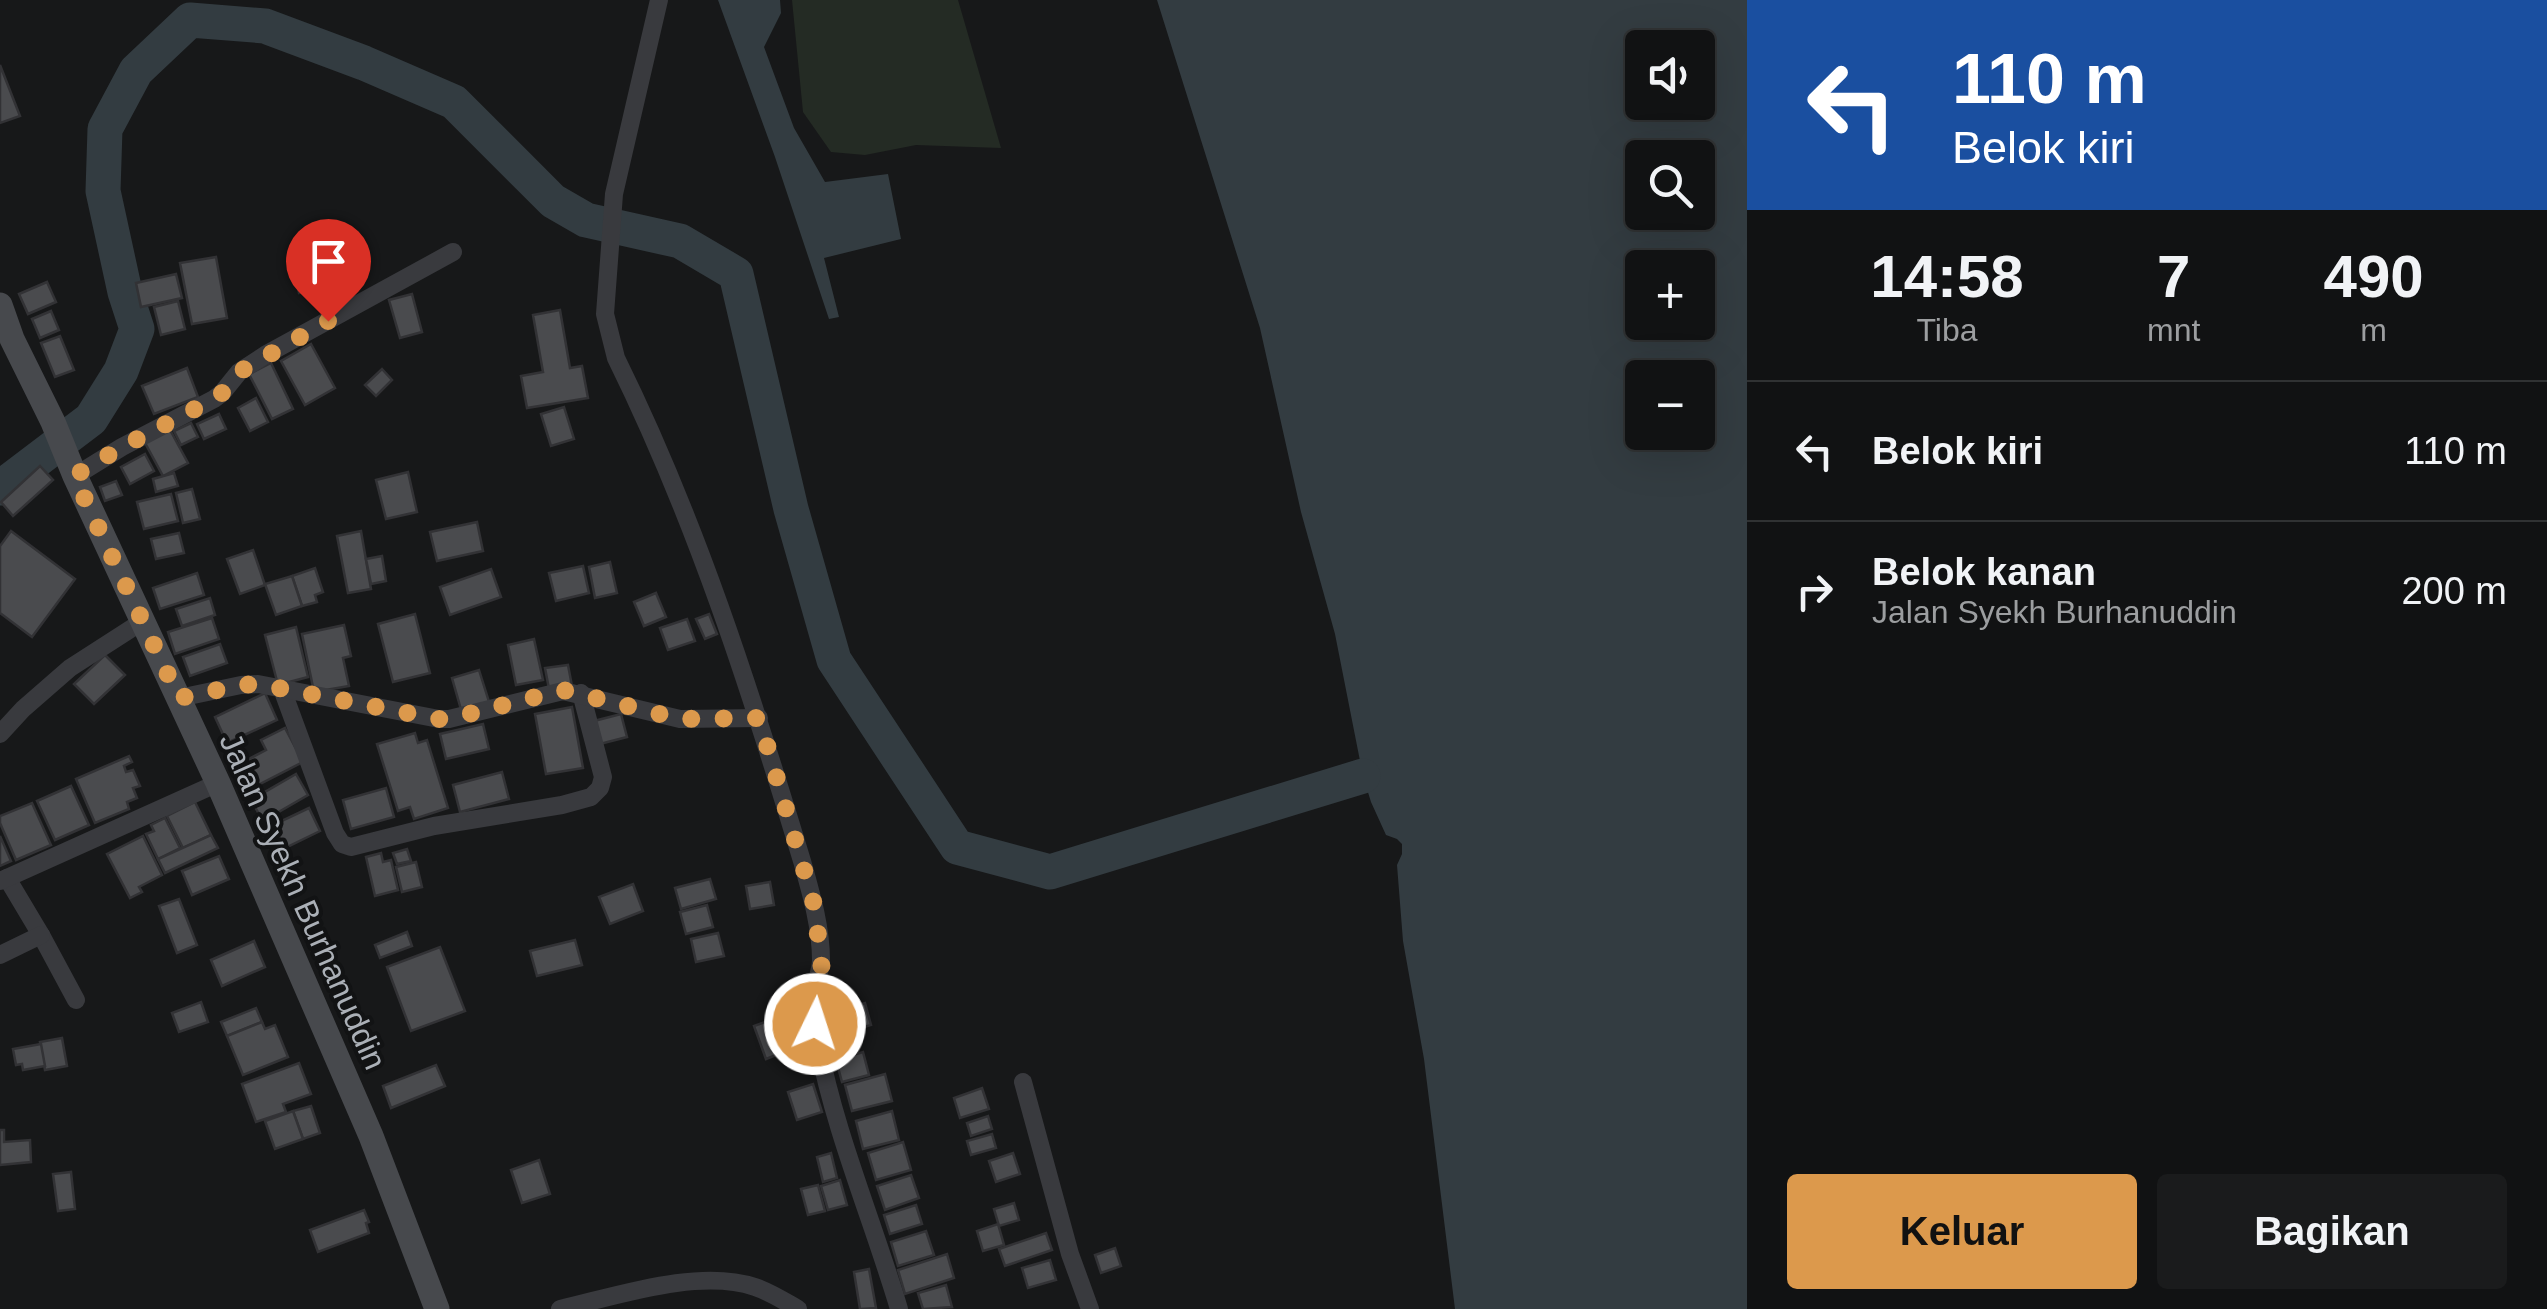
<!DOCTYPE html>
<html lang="id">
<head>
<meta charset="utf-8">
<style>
  :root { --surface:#111213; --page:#1a1b1c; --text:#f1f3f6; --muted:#9c9ea0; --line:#303233; --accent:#dc994c }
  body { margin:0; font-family:Arial,sans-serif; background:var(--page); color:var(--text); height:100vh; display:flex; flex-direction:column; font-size:38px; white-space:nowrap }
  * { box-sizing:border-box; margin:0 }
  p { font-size:32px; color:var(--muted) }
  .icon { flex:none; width:55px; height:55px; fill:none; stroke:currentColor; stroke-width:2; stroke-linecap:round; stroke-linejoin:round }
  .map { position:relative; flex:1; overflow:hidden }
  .sheet { display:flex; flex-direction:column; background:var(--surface); width:800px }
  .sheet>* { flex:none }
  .guide { background:#1a4fa0; color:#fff; overflow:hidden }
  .buttons { position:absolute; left:1625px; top:30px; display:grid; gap:20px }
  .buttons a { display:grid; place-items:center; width:90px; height:90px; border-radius:10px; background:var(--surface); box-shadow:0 10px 40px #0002,0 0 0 2px var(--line); font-size:50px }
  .pin { position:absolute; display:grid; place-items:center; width:85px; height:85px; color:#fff; margin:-102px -42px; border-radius:50% 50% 50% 0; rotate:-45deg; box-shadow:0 0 10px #0007 }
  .pin .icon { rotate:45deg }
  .me { position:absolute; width:110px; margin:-55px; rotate:4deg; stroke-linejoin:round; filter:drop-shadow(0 0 8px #0008) }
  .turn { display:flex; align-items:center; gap:35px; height:210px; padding:0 40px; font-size:45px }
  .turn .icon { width:130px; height:130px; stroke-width:2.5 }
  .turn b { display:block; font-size:70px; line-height:85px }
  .eta { display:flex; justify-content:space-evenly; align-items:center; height:170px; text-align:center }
  .eta b { font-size:60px; font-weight:700; line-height:70px }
  .button { display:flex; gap:20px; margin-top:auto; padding:20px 40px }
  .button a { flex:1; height:115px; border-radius:10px; background:var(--accent); color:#111; font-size:40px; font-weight:700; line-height:115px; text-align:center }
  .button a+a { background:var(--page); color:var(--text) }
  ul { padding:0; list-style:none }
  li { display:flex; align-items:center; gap:30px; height:140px; padding:0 40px; border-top:2px solid var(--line) }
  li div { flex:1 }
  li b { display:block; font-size:38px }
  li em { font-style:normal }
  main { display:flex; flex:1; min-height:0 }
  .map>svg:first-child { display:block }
  .green { fill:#242b24 }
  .water { fill:#333c41; fill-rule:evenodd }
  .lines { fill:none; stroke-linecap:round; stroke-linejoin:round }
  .river { stroke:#333c41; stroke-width:35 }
  .building { fill:#4a4b4e; stroke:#323235; stroke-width:2.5 }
  .minor { stroke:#393a3e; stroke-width:18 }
  .secondary { stroke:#47494d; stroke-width:25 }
  .route { stroke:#dc994c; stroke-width:18; stroke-dasharray:0 32.4 }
  .labels { text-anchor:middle; stroke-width:8; stroke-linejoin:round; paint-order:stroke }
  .street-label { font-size:32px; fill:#abb0b7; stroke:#121314 }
</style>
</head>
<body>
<main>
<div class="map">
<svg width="1747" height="1309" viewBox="0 0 1747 1309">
  <rect width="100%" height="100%" fill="#171819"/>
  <path class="green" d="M792,0H958L1001,148L916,145L865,155L831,152L803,112Z"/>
  <g class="water">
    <path d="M718,0H780L781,13L764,47L794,128L825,182L888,174L901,239L824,258L839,317L829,319L775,157Z"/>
    <path d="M1157,0H1747V1309H1455L1424,1059L1403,941L1397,865L1402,854V844L1397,839L1386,835L1371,802L1363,776L1335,634L1301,512L1260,328ZM1642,48H1698V102H1642ZM1642,158H1698V212H1642ZM1642,268H1698V322H1642ZM1642,378H1698V432H1642Z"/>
  </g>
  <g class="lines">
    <path class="river" d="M0,488L91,419L121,371L137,329L125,292L103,191L105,129L136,71L190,20L265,26L364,63L454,102L553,201L586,220L680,241L736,274L791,509L834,660L957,847L1050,872L1363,776"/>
  </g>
  <g class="building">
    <path d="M0,65L20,116L0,123Z"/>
    <path d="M314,256L321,288L299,293L292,260Z"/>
    <path d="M216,257L227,318L192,324L180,263Z"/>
    <path d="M176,274L182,298L141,307L136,283Z"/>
    <path d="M47,282L56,302L28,314L19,294Z"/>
    <path d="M412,294L422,332L400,338L389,300Z"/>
    <path d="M178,301L185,329L161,335L154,307Z"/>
    <path d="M560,310L570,368L582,366L588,398L527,408L521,376L543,372L533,315Z"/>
    <path d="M51,311L59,330L40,338L32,319Z"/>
    <path d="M60,336L74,370L55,377L41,343Z"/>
    <path d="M311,344L335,388L305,405L281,361Z"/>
    <path d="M271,363L293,409L272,419L249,374Z"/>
    <path d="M187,368L198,397L154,414L142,386Z"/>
    <path d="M382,369L392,380L376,396L365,385Z"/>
    <path d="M256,398L268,422L250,431L238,408Z"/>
    <path d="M564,407L574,439L551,446L541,414Z"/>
    <path d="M219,414L226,429L204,439L197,424Z"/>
    <path d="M191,423L198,437L181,445L174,431Z"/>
    <path d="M169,428L188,463L163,476L144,441Z"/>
    <path d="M145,454L154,471L130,484L121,467Z"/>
    <path d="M40,466L53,480L13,516L1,502Z"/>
    <path d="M408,472L417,512L386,519L376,480Z"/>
    <path d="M174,473L178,486L156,492L153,479Z"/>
    <path d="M116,481L122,495L105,501L100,487Z"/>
    <path d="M192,489L200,519L183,523L176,493Z"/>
    <path d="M171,494L178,521L144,529L137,502Z"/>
    <path d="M477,522L483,551L437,561L430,532Z"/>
    <path d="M11,531L75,579L32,637L0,613V546Z"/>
    <path d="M361,531L371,589L348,593L337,536Z"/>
    <path d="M179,533L184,553L156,559L151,539Z"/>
    <path d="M253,550L265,585L240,594L227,559Z"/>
    <path d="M382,556L386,581L371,584L366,559Z"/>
    <path d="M610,562L617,593L595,598L589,567Z"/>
    <path d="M583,566L589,593L556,601L549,573Z"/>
    <path d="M315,568L323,592L315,595L317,602L302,606L292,576Z"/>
    <path d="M491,569L501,597L450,615L440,587Z"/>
    <path d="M197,573L204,595L160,609L153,588Z"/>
    <path d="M292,576L302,606L276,615L265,584Z"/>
    <path d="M656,593L666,617L644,626L634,602Z"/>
    <path d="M210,598L215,615L182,626L176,609Z"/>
    <path d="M415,614L430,673L393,682L378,624Z"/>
    <path d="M709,614L717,634L705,639L696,619Z"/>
    <path d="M212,618L219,639L175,654L168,632Z"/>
    <path d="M687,619L695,641L668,650L660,628Z"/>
    <path d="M344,625L351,656L343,658L349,686L314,692L302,634Z"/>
    <path d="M296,627L308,677L278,685L265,635Z"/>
    <path d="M534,639L543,680L516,685L508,645Z"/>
    <path d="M220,644L227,663L190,676L183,657Z"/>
    <path d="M105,655L125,675L94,704L74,684Z"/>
    <path d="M568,665L572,686L549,689L545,668Z"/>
    <path d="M479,670L490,705L462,713L452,678Z"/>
    <path d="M265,693L277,720L227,743L215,717Z"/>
    <path d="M572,707L583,768L546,774L535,714Z"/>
    <path d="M621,714L627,737L600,744L594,721Z"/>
    <path d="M483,724L489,749L446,759L440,734Z"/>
    <path d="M285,728L303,762L256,786L243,762L266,750L261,740Z"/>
    <path d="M415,733L418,743L427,740L448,808L414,819L410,807L398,811L377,744Z"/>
    <path d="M129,756L132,762L124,766L126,772L133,770L140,786L133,788L137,798L127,802L129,809L95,823L76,779Z"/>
    <path d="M502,772L509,799L460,812L453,785Z"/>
    <path d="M296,774L308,795L263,821L251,800Z"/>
    <path d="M71,786L89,825L55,840L37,801Z"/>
    <path d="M386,788L394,817L351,829L343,800Z"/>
    <path d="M195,802L211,835L183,848L167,816Z"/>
    <path d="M32,803L51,845L16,860L0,823V816Z"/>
    <path d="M309,808L320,831L285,848L273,825Z"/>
    <path d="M165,818L180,848L158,859L146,834L154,831L151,825Z"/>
    <path d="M211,835L218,848L165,873L158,859Z"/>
    <path d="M0,836L11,861L0,866Z"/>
    <path d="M143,836L162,875L139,887L142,892L130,898L107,854Z"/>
    <path d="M407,849L411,861L397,864L393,853Z"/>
    <path d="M381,853L383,862L391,860L398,890L375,896L366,857Z"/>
    <path d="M219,856L229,879L192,895L182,871Z"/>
    <path d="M416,862L422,887L402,892L396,867Z"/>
    <path d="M710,879L716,899L681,909L675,888Z"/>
    <path d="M770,882L774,905L750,909L746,886Z"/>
    <path d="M633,884L643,911L610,924L599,897Z"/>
    <path d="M179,899L197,945L177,953L159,906Z"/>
    <path d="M707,905L713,927L686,934L680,912Z"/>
    <path d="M407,932L412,946L380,958L375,945Z"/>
    <path d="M718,933L724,956L696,962L691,939Z"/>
    <path d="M575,940L582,965L537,976L530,951Z"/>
    <path d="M254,941L265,967L222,986L211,960Z"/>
    <path d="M440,947L465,1011L411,1031L387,967Z"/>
    <path d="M201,1002L208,1022L179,1032L172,1013Z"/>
    <path d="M865,1003L871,1025L833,1037L826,1014Z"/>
    <path d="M256,1008L262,1022L227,1036L221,1022Z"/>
    <path d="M787,1014L799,1046L766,1059L754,1026Z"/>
    <path d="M262,1022L265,1029L275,1025L288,1057L243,1075L227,1036Z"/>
    <path d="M62,1038L67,1066L45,1070L40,1042Z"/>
    <path d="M41,1044L45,1066L23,1070L22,1064L16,1065L13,1049Z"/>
    <path d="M863,1052L869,1075L842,1082L836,1060Z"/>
    <path d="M299,1063L311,1094L283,1104L286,1112L256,1122L242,1084Z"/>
    <path d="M436,1065L445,1086L391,1108L383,1086Z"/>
    <path d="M885,1074L892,1101L852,1111L845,1085Z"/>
    <path d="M813,1084L822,1112L797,1120L788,1092Z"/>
    <path d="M982,1088L989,1109L960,1118L954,1098Z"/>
    <path d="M311,1106L320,1133L303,1139L293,1111Z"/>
    <path d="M293,1111L303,1139L275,1149L265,1121Z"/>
    <path d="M892,1111L899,1140L863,1149L856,1121Z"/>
    <path d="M988,1116L992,1129L971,1136L967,1123Z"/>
    <path d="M0,1130H4V1142L30,1140L31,1162L0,1165Z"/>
    <path d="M992,1134L996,1148L971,1155L967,1141Z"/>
    <path d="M903,1142L911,1170L876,1180L868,1153Z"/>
    <path d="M831,1153L837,1178L823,1182L817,1157Z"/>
    <path d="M1013,1153L1020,1174L996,1182L989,1161Z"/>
    <path d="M539,1160L550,1194L522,1203L511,1170Z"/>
    <path d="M71,1172L75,1209L58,1211L53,1174Z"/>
    <path d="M911,1175L919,1198L885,1210L877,1186Z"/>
    <path d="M840,1180L847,1205L828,1210L821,1186Z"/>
    <path d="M818,1185L825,1211L808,1215L801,1189Z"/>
    <path d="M1014,1203L1019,1220L999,1226L994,1209Z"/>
    <path d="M916,1205L922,1224L890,1234L884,1215Z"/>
    <path d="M364,1210L369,1222L366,1223L369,1233L318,1252L310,1230Z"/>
    <path d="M998,1224L1004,1245L983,1251L977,1231Z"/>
    <path d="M926,1231L934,1255L898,1266L891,1242Z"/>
    <path d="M1046,1233L1052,1250L1005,1266L999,1249Z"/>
    <path d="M1115,1248L1121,1266L1101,1273L1095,1255Z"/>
    <path d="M947,1254L954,1278L905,1294L898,1270Z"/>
    <path d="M1050,1260L1056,1280L1028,1288L1022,1268Z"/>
    <path d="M869,1269L876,1308L860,1309L854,1272Z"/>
    <path d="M946,1285L952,1307L923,1309L918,1293Z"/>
  </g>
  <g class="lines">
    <g class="minor">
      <path d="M659,0L614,194L605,314L616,358C696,520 750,689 802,861C811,893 821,927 821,960C821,970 816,980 815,990C813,1008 815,1025 818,1043C835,1133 873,1221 899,1309"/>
      <path d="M75,476L122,447L214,399L222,393L239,372L265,355L453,252"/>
      <path d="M282,689L335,833L342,844L351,847L434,826L562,805L591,797L600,788L603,777L581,693"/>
      <path d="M179,698L241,685L258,684L439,719H449L563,691L680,719L759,718"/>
      <path d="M0,734L23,709L70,668L143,621"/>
      <path d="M7,878L41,935L76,1000"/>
      <path d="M0,881L218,783"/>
      <path d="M0,955L41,935"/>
      <path d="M1023,1082L1070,1254L1090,1309"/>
      <path d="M560,1309C617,1296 699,1268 755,1287C770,1292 784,1301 798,1309"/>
    </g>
    <path class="secondary" d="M0,305L12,339L53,422L75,476L218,783L371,1136L437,1309"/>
  </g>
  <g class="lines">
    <path class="route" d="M328,321L239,372L222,393L214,399L122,447L74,476L179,698L241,685L258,684L439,719H449L563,690L680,719L759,718L813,900L822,963L814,1005L815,1024"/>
  </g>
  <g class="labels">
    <g class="street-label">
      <text transform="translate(303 901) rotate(66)" y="11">Jalan Syekh Burhanuddin</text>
    </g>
  </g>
</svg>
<div class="buttons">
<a><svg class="icon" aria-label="sound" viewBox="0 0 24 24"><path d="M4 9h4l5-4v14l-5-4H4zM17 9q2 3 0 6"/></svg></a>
<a><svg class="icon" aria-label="search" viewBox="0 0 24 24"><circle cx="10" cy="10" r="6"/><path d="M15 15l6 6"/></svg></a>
<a>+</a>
<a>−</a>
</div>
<div class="pin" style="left:328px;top:321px;background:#d93025"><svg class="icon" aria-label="arrive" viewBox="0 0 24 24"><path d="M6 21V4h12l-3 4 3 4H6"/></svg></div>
<svg class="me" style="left:815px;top:1024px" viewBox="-20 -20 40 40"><circle r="17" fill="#dc994c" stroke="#fff" stroke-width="3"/><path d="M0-11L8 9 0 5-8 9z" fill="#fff"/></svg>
</div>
<section class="sheet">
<div class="guide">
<div class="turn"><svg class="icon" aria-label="left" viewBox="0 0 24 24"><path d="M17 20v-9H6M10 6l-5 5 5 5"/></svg><div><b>110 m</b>Belok kiri</div></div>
</div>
<div class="eta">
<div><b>14:58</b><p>Tiba</p></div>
<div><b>7</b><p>mnt</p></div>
<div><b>490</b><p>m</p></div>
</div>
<ul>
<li><svg class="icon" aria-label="left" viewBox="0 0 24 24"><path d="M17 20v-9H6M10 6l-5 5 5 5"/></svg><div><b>Belok kiri</b></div><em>110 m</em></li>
<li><svg class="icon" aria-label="right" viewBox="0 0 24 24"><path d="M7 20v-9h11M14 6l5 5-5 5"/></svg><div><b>Belok kanan</b><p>Jalan Syekh Burhanuddin</p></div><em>200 m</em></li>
</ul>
<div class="button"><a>Keluar</a><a>Bagikan</a></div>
</section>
</main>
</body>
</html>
